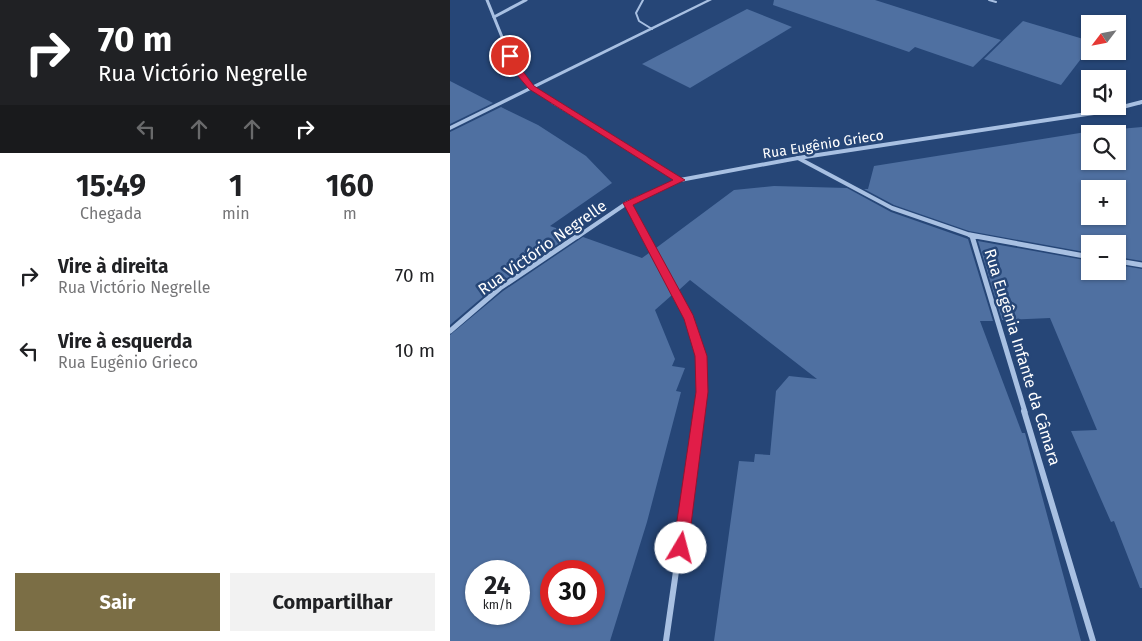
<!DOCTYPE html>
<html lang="pt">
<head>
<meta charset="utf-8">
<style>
  :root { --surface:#fff; --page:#f2f2f2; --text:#202124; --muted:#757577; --accent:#7b6e45 }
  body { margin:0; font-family:"Fira Sans",sans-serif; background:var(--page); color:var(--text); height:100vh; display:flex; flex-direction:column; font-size:19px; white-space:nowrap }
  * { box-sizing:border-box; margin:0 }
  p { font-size:16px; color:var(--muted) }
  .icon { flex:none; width:28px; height:28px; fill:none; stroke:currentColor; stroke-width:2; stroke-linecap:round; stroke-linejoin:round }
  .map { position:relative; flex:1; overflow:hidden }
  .drawer { display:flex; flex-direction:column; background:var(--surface); width:450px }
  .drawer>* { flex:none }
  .top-card { background:#202124; color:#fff; overflow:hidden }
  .needle { width:32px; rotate:238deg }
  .buttons { position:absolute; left:631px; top:15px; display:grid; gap:10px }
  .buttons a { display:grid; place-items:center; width:45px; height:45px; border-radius:0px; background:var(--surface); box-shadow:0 1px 4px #0004; font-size:25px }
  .speed { position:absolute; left:15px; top:560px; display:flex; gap:10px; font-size:25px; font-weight:700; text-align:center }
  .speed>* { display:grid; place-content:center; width:65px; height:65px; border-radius:50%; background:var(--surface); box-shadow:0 1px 4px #0004; line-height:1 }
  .speed small { font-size:12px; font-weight:400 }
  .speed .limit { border:8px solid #d22; background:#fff; color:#111 }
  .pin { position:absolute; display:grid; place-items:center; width:42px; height:42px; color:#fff; margin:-21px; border:2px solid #fff; border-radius:50%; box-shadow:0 1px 5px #0007 }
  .me { position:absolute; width:55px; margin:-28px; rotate:8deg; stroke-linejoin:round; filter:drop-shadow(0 0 4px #0008) }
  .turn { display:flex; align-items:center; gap:18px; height:105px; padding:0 15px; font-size:22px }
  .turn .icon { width:65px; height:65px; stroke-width:2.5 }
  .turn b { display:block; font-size:35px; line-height:42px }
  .lanes { display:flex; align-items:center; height:48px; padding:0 15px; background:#0003; justify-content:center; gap:25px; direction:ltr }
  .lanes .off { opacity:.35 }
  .eta { display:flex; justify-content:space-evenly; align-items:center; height:85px; text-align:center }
  .eta b { font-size:30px; font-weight:700; line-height:35px }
  .button { display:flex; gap:10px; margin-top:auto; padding:10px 15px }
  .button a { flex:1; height:58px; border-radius:0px; background:var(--accent); color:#fff; font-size:20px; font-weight:700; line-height:58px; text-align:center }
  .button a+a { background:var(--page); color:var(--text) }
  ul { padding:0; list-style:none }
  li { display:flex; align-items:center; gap:15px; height:75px; padding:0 15px }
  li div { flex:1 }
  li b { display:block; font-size:19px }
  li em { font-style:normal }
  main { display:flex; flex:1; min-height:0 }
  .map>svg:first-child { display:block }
  .building { fill:#4f70a1; fill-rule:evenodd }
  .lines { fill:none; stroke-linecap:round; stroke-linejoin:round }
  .service { stroke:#a8c0e2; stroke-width:2 }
  .minor-far3 { stroke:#a8c0e2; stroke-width:3 }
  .minor-far2 { stroke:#a8c0e2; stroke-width:4 }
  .minor-far1 { stroke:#a8c0e2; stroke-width:5 }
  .minor { stroke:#a8c0e2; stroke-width:6 }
  .tertiary { fill:#a8c0e2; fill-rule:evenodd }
  .route { fill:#e11d48; stroke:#92132f }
  .labels { text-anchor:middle; stroke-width:5; stroke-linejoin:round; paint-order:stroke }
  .far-street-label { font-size:14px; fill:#fff; stroke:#264677 }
  .street-label { font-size:16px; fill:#fff; stroke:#264677 }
</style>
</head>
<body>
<main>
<section class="drawer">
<div class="top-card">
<div class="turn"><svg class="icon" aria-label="right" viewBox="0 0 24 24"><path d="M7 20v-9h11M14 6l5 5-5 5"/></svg><div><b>70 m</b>Rua Victório Negrelle</div></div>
<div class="lanes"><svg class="icon off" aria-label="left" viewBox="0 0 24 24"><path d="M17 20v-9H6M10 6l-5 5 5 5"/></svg><svg class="icon off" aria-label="ahead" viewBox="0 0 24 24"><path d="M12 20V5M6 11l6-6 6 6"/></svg><svg class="icon off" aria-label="ahead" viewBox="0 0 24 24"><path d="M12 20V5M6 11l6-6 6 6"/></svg><svg class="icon" aria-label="right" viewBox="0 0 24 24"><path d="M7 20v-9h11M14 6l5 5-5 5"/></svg></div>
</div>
<div class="eta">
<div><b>15:49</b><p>Chegada</p></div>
<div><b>1</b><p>min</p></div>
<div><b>160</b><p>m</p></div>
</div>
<ul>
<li><svg class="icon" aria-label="right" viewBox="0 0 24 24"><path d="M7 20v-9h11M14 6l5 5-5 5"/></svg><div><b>Vire à direita</b><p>Rua Victório Negrelle</p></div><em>70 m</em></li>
<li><svg class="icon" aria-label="left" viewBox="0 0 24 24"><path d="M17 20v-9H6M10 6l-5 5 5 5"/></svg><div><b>Vire à esquerda</b><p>Rua Eugênio Grieco</p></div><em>10 m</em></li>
</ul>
<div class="button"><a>Sair</a><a>Compartilhar</a></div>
</section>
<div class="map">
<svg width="692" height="641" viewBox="0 0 692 641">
  <rect width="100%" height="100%" fill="#264677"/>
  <g class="building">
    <path d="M324,0H425L551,40L523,67L465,47L459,52L323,5Z"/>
    <path d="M297,9L342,27L240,88L192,64Z"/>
    <path d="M573,21L640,41V47L611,85L534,59Z"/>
    <path d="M0,81L43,103L0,124Z"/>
    <path d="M51,107L88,125L136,156L162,183L100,226L123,234L48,284L0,325V132Z"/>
    <path d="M692,127V261L668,257V244H640V253L519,231L444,205L414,189H418L424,166L636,132ZM640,134H668V161H640ZM640,189H668V216H640Z"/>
    <path d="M324,186L397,188L441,212L518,239L543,321H530L572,433H575L631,641H264L289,461L304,462L305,454L320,455L326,391L339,376L367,379L240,280L229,290L206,248L284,190Z"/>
    <path d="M133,237L192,258L199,253L222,295L205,310L225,359L222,366L235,368L226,391L231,392L197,522L160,641H0V335L53,291ZM26,571H69V614H26ZM101,571H144V614H101Z"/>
    <path d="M528,241L640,261V271H668V265L692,269V588H690L664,521L661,522L621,431L647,430L600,318L552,320Z"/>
  </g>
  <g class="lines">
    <g class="service">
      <path d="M193,0L186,13L189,21L202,29"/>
      <path d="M539,0L546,2"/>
    </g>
    <g class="minor-far3">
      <path d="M37,0L65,69L81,88L105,103"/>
      <path d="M44,17L76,0"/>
      <path d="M689,103L692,102"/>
    </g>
    <g class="minor-far2">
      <path d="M103,102L230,180L348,158L657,111L692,102"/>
      <path d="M348,158L442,208L526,237"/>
      <path d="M177,203L195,237"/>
      <path d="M127,237L177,203L230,180"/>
    </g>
    <g class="minor-far1">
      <path d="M194,235C215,274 240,312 250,354C255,372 252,394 249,412"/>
      <path d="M520,235L640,257"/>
      <path d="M522,236L575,412"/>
      <path d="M668,261L692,265"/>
      <path d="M0,331L50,288L129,235"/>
    </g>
    <g class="minor">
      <path d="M574,411L643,641"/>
      <path d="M216,641L249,411"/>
    </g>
    <path class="tertiary" d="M257,0H262L0,130V126Z"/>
  </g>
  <path class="route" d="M60,54L84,86L235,180L183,205L243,315L257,356L258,392L238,548L236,553L231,555L225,553L223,548L246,392L245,356L234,319L173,203L223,180L79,89L62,69L56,56Z"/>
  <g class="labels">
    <g class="far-street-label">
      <text transform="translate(373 144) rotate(-9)" y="5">Rua Eugênio Grieco</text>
    </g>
    <g class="street-label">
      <text transform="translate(92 247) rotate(-35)" y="6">Rua Victório Negrelle</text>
      <text transform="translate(573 357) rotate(73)" y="6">Rua Eugênia Infante da Câmara</text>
    </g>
  </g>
</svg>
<div class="buttons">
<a><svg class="needle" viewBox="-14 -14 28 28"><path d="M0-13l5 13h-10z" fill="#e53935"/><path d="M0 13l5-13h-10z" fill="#757577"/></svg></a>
<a><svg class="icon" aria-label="sound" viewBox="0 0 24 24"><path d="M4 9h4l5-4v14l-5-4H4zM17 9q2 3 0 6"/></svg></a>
<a><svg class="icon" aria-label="search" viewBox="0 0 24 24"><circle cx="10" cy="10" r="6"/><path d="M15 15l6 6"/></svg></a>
<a>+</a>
<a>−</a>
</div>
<div class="speed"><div>24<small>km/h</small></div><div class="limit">30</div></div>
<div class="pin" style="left:60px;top:56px;background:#d93025"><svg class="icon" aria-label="arrive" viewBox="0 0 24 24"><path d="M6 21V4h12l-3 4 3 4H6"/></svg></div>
<svg class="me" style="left:231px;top:548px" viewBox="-20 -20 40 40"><circle r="19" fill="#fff"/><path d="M0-13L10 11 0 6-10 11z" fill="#e11d48"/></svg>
</div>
</main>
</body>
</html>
